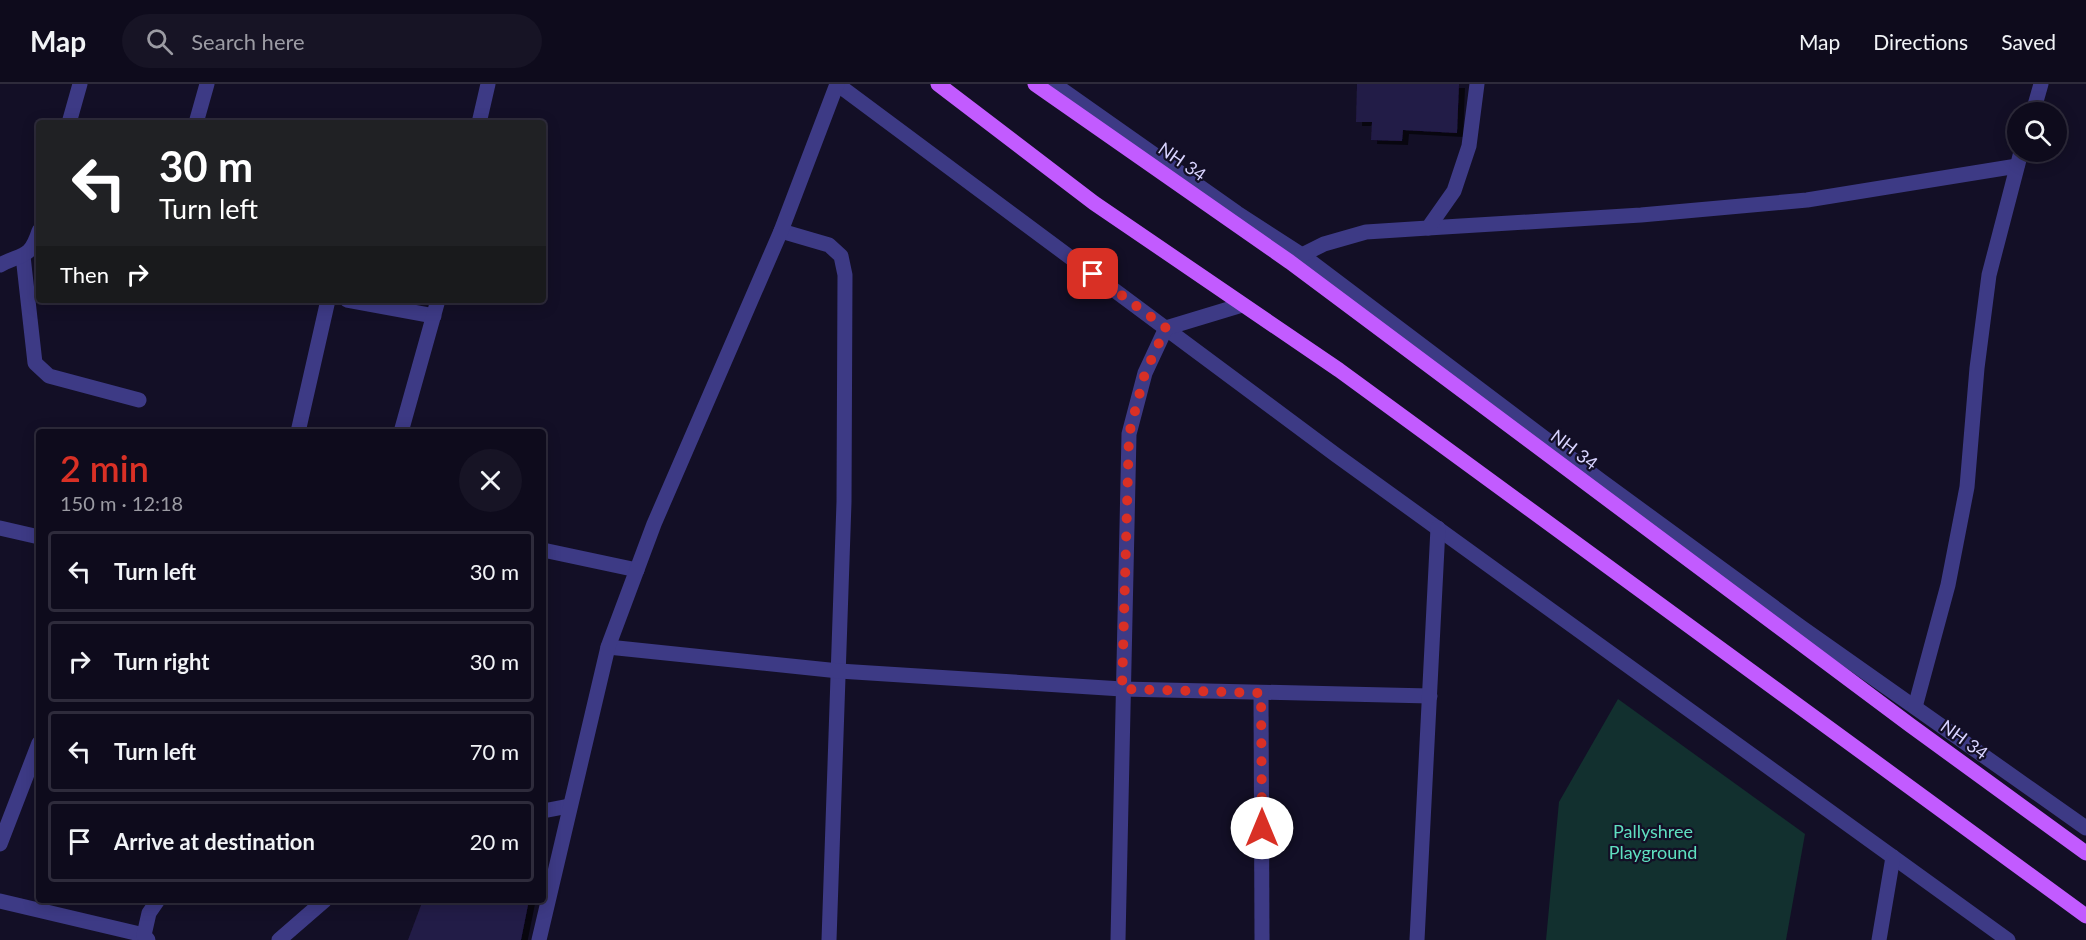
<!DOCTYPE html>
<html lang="en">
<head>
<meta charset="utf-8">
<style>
  :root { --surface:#0e0b1c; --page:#171425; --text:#f1f3f6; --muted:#9b9ba3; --line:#2e2b3b; --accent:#d93025 }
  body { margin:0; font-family:Lato,sans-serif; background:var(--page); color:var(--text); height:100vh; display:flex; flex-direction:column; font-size:22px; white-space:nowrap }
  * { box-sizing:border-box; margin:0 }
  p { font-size:20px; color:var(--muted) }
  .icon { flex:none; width:33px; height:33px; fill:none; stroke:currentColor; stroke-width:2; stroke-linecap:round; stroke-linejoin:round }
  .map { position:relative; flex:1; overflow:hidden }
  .details { position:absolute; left:36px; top:345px; width:510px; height:474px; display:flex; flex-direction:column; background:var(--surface); border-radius:6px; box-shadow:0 3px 15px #0003,0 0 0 2px var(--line) }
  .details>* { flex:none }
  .banner { position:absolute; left:36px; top:36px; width:510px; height:183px; border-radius:6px; box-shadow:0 3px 15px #0003,0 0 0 2px var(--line); background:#202124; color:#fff; overflow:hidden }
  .controls { position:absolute; left:2007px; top:18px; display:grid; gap:12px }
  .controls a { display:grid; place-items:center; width:60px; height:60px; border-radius:50%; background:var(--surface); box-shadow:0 3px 15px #0003,0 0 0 2px var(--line); font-size:30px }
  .pin { position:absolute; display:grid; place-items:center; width:51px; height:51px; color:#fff; margin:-26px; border-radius:12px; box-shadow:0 3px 9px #0006 }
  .me { position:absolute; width:66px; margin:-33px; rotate:0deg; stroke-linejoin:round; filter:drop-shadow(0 0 4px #0008) }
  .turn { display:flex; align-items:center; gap:21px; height:126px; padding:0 24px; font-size:27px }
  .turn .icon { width:78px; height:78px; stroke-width:2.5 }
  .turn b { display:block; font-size:42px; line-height:51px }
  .then { display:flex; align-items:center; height:57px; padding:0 24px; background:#0003; gap:12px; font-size:22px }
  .round { display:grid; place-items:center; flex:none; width:63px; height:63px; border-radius:32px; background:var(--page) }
  .headline { display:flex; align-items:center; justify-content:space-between; height:102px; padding:0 24px }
  h1 { font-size:36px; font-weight:600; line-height:45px; color:var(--accent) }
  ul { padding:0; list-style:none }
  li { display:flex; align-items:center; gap:18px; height:81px; margin:0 12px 9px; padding:0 12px; border:3px solid var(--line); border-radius:6px }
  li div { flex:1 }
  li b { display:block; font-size:22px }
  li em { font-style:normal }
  header { display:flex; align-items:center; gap:36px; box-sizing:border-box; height:84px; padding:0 30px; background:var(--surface); border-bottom:2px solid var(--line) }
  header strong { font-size:28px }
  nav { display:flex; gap:33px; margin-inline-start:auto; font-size:21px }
  .search { width:420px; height:54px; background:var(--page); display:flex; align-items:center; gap:15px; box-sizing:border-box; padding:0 21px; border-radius:33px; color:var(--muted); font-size:22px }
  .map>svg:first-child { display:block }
  .green { fill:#12302f }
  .building { fill:#241b47; filter:url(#shadow) }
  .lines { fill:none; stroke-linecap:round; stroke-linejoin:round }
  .minor { stroke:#3d3a85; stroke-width:15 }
  .major { stroke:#c25bff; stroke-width:15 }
  .route { stroke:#d93025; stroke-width:10; stroke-dasharray:0 18 }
  .labels { text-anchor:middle; stroke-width:4.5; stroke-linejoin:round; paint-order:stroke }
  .street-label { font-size:18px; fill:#d9d4ff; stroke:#130f26 }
  .park-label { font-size:18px; fill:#5fe0c0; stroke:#130f26 }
</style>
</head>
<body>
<header>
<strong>Map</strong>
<div class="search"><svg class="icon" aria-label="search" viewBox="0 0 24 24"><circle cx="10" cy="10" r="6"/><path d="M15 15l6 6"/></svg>Search here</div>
<nav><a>Map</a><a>Directions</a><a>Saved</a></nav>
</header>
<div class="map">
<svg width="2086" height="856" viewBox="0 0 2086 856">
  <defs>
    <filter id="shadow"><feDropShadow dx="6" dy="4" stdDeviation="0" flood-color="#0009"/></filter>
  </defs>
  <rect width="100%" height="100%" fill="#130f26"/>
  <path class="green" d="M1618,615L1805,750L1786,856H1546L1559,718Z"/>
  <g class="building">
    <path d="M1357,0H1459L1457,49L1403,46L1402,57L1371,56L1372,38H1356Z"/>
    <path d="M423,816H529L521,856H408Z"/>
  </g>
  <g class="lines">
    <g class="minor">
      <path d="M837,0L1336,371L2008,856"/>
      <path d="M1054,0L1237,129L1302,171L1600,396L1801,543L2086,744"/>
      <path d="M2033,28L2041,0"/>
      <path d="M69,39L80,0"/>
      <path d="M196,39L207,0"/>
      <path d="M479,39L488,0"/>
      <path d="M1428,144L1641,131L1807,116L2017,82"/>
      <path d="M781,147L829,161L841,172L845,191L844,418L829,856"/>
      <path d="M1302,171L1324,160L1366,148L1428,144L1454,107L1469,62L1477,0"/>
      <path d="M23,172L35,279L49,292L139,316"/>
      <path d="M0,181C23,169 30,175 39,147"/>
      <path d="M347,216L434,232"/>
      <path d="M298,348L328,216"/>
      <path d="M401,348L438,216"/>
      <path d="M0,444L39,453"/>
      <path d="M543,466L637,486"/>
      <path d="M608,563L839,587L1122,605L1430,612"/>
      <path d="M1261,609L1262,856"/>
      <path d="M1915,623L1948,501L1967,403L1977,284L1989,191L2021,68"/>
      <path d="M543,727L569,722"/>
      <path d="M0,760L39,659"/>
      <path d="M0,817L144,851"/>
      <path d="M148,856L144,851L149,829L158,816"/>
      <path d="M279,856L325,816"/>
      <path d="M539,856L608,563L654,440L781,147L837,0"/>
      <path d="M1118,856L1129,350L1145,289L1166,244L1242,221"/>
      <path d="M1417,856L1438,444"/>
      <path d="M1879,856L1893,773"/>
    </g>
    <g class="major">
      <path d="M938,0L1094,119L1339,286L2086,832"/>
      <path d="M1035,0L1290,178L1910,641L2086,769"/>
    </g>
  </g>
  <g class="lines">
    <path class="route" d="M1093,190L1166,244L1145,289L1129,350L1122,605L1261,609L1262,744"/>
  </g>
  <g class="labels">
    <g class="street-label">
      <text transform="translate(1182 78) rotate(35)" y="6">NH 34</text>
      <text transform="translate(1574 366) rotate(37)" y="6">NH 34</text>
      <text transform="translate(1964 656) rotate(36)" y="6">NH 34</text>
    </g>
    <g class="park-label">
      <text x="1653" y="754">Pallyshree<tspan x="1653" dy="21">Playground</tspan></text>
    </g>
  </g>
</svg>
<div class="controls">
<a><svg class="icon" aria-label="search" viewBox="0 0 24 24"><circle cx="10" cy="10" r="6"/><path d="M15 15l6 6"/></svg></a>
</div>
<div class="pin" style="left:1093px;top:190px;background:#d93025"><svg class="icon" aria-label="arrive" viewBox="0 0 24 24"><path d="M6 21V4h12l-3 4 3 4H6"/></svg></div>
<svg class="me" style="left:1262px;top:744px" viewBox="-20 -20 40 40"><circle r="19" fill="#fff"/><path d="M0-13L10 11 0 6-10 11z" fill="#d93025"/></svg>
<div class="banner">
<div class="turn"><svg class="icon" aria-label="left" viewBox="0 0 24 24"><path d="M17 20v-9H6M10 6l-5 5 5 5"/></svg><div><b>30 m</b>Turn left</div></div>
<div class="then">Then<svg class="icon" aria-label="right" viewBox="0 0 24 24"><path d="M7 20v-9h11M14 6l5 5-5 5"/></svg></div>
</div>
<section class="details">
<div class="headline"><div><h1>2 min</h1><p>150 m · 12:18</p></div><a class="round"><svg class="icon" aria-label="close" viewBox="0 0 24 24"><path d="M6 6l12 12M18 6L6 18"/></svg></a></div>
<ul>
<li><svg class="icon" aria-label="left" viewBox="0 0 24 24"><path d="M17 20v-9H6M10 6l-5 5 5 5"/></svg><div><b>Turn left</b></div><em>30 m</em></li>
<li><svg class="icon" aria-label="right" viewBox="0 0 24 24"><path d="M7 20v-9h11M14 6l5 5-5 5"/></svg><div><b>Turn right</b></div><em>30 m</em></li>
<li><svg class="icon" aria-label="left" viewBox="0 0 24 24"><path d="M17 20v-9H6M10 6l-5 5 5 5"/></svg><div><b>Turn left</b></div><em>70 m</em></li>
<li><svg class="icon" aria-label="arrive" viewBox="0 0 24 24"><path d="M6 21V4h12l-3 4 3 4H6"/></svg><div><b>Arrive at destination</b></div><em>20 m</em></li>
</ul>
</section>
</div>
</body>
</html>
